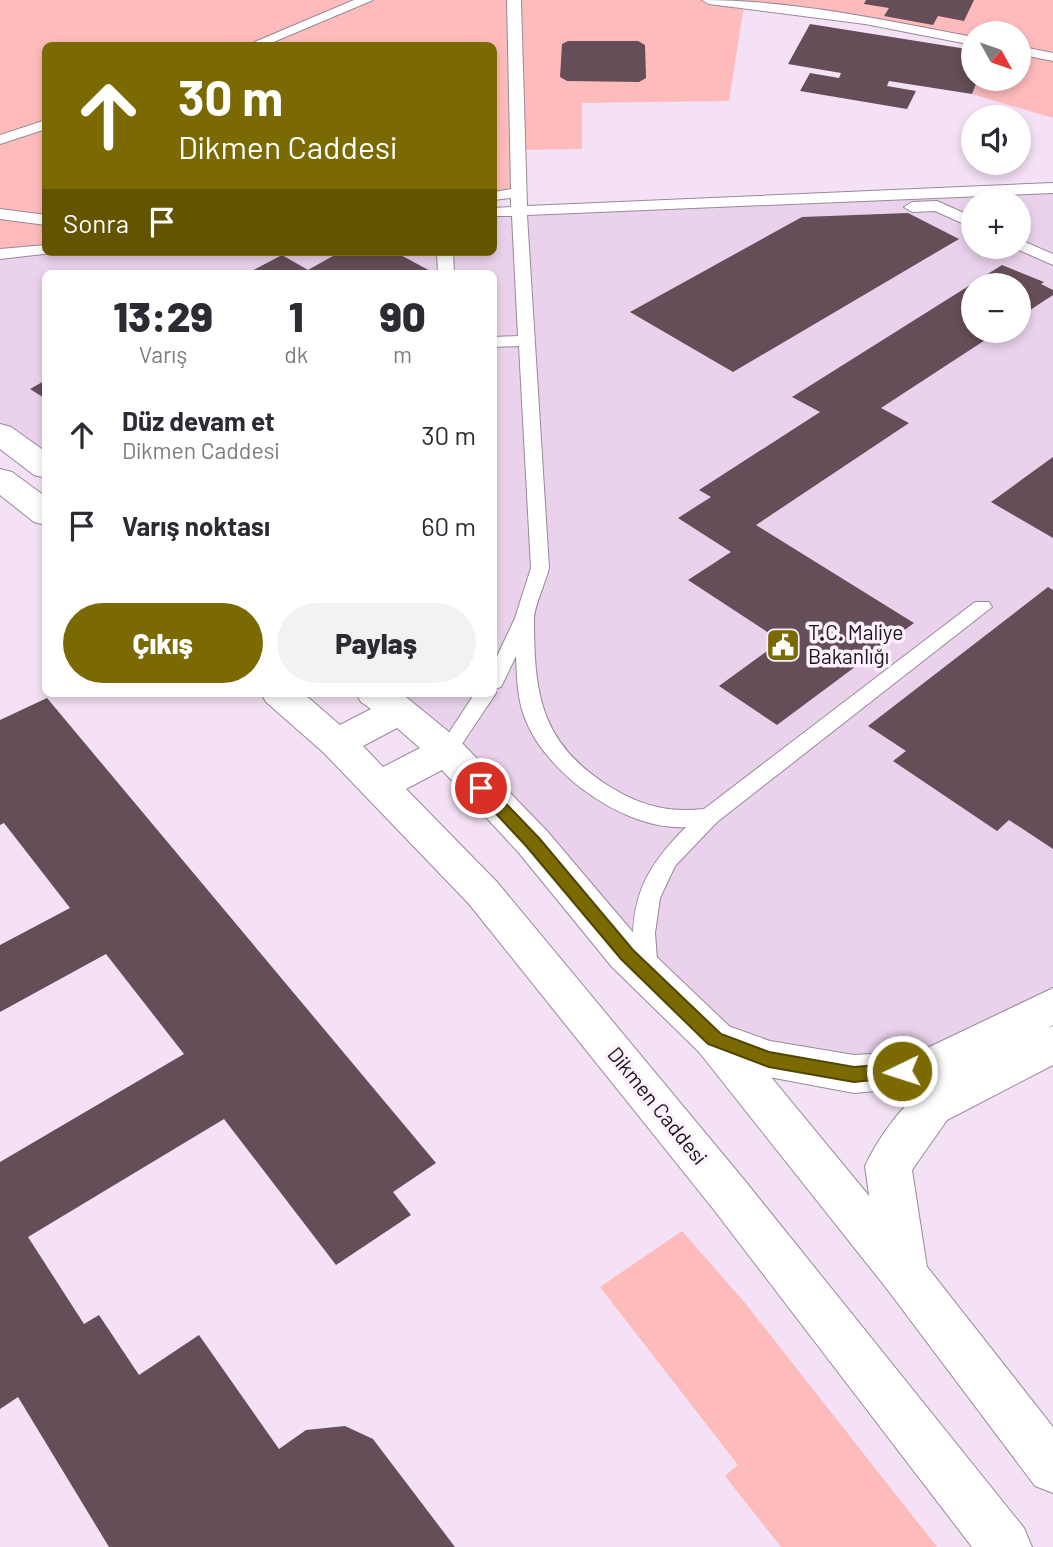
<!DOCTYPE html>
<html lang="tr">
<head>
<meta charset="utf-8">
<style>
  :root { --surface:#fff; --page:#f2f2f3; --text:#2b2b33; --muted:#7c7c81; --accent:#7b6a02 }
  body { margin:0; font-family:Barlow,sans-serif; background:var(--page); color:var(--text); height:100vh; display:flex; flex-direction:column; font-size:26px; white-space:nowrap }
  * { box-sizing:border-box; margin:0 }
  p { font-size:23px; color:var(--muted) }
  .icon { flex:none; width:38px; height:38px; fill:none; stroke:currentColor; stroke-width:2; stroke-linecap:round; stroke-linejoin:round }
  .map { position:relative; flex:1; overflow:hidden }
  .drawer { position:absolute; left:42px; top:270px; width:455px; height:427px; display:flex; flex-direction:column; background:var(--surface); border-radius:10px; box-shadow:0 4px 10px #0003 }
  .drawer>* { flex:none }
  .guide { position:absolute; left:42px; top:42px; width:455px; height:214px; border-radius:10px; box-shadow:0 4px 10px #0003; background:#7b6a02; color:#fff; overflow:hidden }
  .needle { width:46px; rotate:130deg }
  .controls { position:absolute; left:961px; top:21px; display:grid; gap:14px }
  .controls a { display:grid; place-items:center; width:70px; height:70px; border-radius:50%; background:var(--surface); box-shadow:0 4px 10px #0003; font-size:35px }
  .pin { position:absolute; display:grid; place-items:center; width:60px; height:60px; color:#fff; margin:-30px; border:4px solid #fff; border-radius:50%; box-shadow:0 2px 7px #0007 }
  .me { position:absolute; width:77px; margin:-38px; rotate:266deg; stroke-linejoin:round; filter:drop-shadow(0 0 5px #0008) }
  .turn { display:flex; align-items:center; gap:24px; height:147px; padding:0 21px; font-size:32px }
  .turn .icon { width:91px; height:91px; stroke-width:2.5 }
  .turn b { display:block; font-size:49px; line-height:60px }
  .then { display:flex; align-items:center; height:66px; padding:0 21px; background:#0003; gap:14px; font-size:26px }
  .eta { display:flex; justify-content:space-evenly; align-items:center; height:119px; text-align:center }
  .eta b { font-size:42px; font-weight:800; line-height:49px }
  .primary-button { display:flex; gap:14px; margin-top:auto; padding:14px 21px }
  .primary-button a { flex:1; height:80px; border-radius:42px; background:var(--accent); color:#fff; font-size:28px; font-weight:800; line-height:80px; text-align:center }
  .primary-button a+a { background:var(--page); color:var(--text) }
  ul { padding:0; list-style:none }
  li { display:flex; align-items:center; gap:21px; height:91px; padding:0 21px }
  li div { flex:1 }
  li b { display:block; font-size:26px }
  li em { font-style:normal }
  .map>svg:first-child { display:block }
  .built { fill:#ead2ec; fill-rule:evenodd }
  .green { fill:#febbbc }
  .building { fill:#654e58 }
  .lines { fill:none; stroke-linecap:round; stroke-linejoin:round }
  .lane-casing { stroke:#99889a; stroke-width:2 }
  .street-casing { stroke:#99889a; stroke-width:2 }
  .secondary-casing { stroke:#99889a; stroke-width:2 }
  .lane { fill:#fff; fill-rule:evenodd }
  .street { fill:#fff; fill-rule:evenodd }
  .secondary { fill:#fff; fill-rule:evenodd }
  .route { fill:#7b6a02; stroke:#504501; stroke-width:2 }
  .labels { text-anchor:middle; stroke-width:7; stroke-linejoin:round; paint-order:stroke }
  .poi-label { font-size:21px; fill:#19131a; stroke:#fcf1fd; text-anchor:start }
  .street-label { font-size:21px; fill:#19131a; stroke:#fcf1fd }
</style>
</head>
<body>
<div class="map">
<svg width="1053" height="1547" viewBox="0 0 1053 1547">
  <rect width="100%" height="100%" fill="#f4e1f5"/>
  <path class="built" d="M1053,188V1005L926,1069L714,1039L374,693H494V273H46L45,468L0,434V254L494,252V212ZM973,201H1018V247H973ZM973,285H1018V331H973Z"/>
  <g class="green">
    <path d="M0,0H1053V118L972,94L978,79H1018V33H973V41L865,20L744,5L729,101L582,103V149L517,150L518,193L494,196V46H46L45,250L0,254Z"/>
    <path d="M682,1231L745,1303L937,1547H781L725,1476L738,1465L600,1287Z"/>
  </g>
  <g class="building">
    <path d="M866,0H974L964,21L938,16L933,25L884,16L889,8L864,4Z"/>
    <path d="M810,24L973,50V79H978L972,94L889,81L887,86L916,91L907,109L800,91L810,73L839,78L841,73L788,64Z"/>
    <path d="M568,41H638L645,45L646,78L639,82L567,81L560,77L562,44Z"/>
    <path d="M908,213L959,239L733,372L630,312L802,217Z"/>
    <path d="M340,252H395L434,273H248L282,255L308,270Z"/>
    <path d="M1002,265L1044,282L1041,284L1053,290V295L1018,318V285H973V331H999L881,408L909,423L756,525L914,623L777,725L719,686L781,641L688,580L731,552L678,518L711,497L699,490L820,412L792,397Z"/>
    <path d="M46,380V399L30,389Z"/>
    <path d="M1053,457V538L991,502Z"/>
    <path d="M1048,587L1053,590V849L1009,820L997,831L893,761L906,751L868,726Z"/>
    <path d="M47,698L436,1163L393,1192L411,1215L336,1265L224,1119L28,1237L84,1324L99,1315L139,1375L199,1335L279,1449L306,1430L345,1426L373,1439L455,1547H109L18,1397L0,1409V1162L184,1054L106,954L0,1012V945L70,908L4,823L0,825V720Z"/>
  </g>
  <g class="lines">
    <g class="lane-casing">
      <g id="lane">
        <path d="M354,0H373L264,46H245Z"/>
        <path d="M507,0H521L527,206L1053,183V193L527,215L549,568C546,581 534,607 534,619C534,696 541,745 612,788C642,806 669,813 704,809L975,602H989L992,607L717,822L675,866L660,898L655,933L658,974L654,981L646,983L638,981C633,971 634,959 633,948C631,894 649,864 686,827C626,831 548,775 526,721C517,700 517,678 516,656L501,687L494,689L496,693L454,756L447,759L440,756L437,751L475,693H494V663L515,618L531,568L519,346L494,347V337L518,336L512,216H494V208L511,207V198L494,200V192L511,189Z"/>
        <path d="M702,0C793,0 884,20 973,37V45L865,24L709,4Z"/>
        <path d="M1018,46L1053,53V61L1018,54Z"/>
        <path d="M46,120V129L0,144V135Z"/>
        <path d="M937,201L973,217V228L935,211L912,212L904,207L912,202Z"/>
        <path d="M0,209L46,215V225L0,219Z"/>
        <path d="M1018,239L1053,254V265L1012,247H1018Z"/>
        <path d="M46,245V252L52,253L0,259V249Z"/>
        <path d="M437,252H453L454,273H438Z"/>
      </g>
    </g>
    <g class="street-casing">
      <path id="street" d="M1053,988V1025L1048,1028L1053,1026V1065L947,1120L912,1170L928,1274L921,1289L904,1296L887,1289L880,1274L865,1166C877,1140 905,1099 930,1086L854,1093L769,1077L699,1052L692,1039L699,1026L714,1021L770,1041L854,1055L921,1051Z"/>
    </g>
    <g class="secondary-casing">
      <g id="secondary">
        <path d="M0,424L11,427L46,452V478L34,475L0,449Z"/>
        <path d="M0,469L12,472L46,497V525L34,522L0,495Z"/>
        <path d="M261,693H303L340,725L371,709L361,702L356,693H401L460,741L547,831L642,943L729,1026L921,1259L1053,1427V1493L1035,1486L887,1289L699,1052L612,967L519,853L442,770L406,789L497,882L746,1182L1024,1528L1032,1547H972L714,1210L469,904L324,753L266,702ZM397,728L420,748L383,767L363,746Z"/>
      </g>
    </g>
    <use href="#lane" class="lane"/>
    <use href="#street" class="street"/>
    <use href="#secondary" class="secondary"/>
  </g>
  <path class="route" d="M481,782L487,784L539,838L633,950L721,1034L769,1052L854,1067L902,1063L909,1066L911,1071L909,1076L854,1082L769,1067L708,1044L621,959L527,847L476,792L473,788Z"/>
  <defs>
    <g id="civic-square" transform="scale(1.75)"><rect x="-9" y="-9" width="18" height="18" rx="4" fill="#7b6a02" stroke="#fcf1fd"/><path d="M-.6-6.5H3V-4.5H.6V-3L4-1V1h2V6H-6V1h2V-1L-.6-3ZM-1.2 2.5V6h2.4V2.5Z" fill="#fff"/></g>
  </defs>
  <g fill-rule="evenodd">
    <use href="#civic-square" x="783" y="645"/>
  </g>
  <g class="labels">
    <g class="poi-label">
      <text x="808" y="640">T.C. Maliye<tspan x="808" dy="24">Bakanlığı</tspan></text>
    </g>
    <g class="street-label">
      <text transform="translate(657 1106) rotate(51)" y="7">Dikmen Caddesi</text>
    </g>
  </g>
</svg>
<div class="controls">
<a><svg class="needle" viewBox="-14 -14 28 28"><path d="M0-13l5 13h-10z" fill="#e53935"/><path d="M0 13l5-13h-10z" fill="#7c7c81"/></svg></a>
<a><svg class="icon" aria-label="sound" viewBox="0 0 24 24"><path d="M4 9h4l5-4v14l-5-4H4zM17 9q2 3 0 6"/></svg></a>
<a>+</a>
<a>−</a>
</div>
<div class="pin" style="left:481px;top:788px;background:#d93025"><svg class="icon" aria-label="arrive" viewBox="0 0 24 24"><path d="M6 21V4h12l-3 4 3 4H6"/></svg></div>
<svg class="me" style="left:902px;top:1071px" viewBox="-20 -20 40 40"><circle r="17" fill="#7b6a02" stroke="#fff" stroke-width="3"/><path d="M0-11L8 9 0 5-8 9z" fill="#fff"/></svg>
<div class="guide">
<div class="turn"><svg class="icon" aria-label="ahead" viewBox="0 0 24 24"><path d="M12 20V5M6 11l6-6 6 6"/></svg><div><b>30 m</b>Dikmen Caddesi</div></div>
<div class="then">Sonra<svg class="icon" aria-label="arrive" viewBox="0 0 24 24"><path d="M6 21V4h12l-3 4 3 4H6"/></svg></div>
</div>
<section class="drawer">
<div class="eta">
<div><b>13:29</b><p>Varış</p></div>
<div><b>1</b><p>dk</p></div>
<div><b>90</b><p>m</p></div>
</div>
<ul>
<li><svg class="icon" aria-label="ahead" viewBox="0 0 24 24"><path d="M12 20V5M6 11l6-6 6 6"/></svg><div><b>Düz devam et</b><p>Dikmen Caddesi</p></div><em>30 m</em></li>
<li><svg class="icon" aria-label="arrive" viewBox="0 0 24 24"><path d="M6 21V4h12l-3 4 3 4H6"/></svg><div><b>Varış noktası</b></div><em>60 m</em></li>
</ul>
<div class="primary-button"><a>Çıkış</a><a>Paylaş</a></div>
</section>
</div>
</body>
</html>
